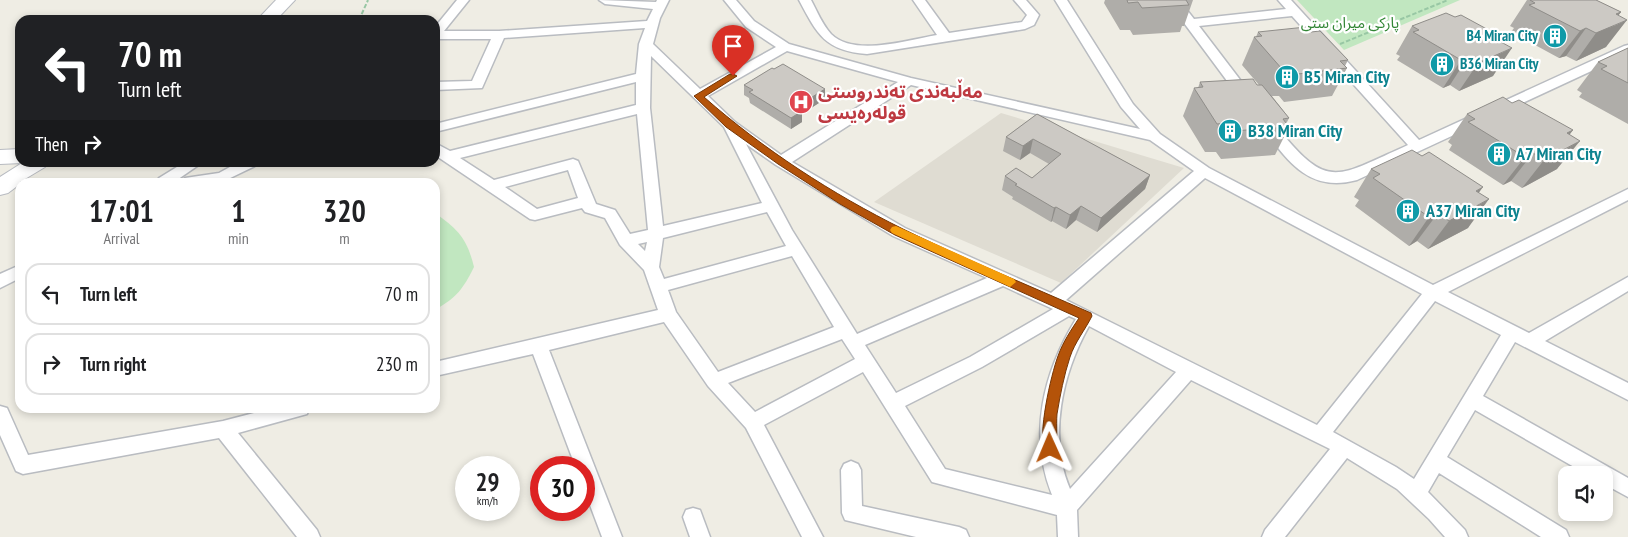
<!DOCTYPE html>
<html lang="en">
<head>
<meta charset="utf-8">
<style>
  :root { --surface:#fff; --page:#f2f2f2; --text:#202124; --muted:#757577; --line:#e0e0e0 }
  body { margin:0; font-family:"PT Sans Narrow","Noto Sans Arabic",sans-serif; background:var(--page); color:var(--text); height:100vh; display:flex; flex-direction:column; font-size:19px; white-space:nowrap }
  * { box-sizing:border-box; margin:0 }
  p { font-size:16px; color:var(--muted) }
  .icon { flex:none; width:28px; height:28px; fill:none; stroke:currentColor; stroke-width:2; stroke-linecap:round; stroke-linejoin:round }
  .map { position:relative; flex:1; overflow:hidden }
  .panel { position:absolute; left:15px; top:178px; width:425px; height:235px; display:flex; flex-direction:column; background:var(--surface); border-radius:15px; box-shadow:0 2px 8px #0003 }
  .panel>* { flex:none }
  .hud { position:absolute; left:15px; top:15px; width:425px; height:152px; border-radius:15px; box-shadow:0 2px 8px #0003; background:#202124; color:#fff; overflow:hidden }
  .tools { position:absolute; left:1558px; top:466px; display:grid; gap:10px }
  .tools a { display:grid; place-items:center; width:55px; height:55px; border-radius:10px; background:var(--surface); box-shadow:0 2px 8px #0003; font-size:25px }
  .speed { position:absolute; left:455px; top:456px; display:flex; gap:10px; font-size:25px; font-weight:700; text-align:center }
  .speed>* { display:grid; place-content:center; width:65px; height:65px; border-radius:50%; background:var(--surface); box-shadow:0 2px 8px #0003; line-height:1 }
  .speed small { font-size:12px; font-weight:400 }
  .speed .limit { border:8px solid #d22; background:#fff; color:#111 }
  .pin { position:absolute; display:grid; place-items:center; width:42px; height:42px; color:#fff; margin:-51px -21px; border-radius:50% 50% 50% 0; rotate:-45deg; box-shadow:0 0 5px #0007 }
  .pin .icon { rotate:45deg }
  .me { position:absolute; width:55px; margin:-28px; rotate:359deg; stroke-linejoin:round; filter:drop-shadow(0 0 4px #0008) }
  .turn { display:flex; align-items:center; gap:18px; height:105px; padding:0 20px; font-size:22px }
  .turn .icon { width:65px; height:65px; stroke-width:2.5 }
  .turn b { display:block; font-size:35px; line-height:42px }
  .then { display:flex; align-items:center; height:48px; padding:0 20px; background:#0003; gap:10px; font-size:19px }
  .eta { display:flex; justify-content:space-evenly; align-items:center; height:85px; text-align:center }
  .eta b { font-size:30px; font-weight:700; line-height:35px }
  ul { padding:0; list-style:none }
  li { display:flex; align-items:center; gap:15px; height:62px; margin:0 10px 8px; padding:0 10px; border:2px solid var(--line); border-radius:15px }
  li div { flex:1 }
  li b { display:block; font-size:19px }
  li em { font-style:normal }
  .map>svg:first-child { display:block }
  .education { fill:#dfdcd2 }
  .green { fill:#c1e7c0 }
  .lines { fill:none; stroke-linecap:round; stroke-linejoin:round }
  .street-casing { stroke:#b9bcc1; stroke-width:3 }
  .secondary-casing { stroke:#b8bbc1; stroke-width:2 }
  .path { stroke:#98c7a4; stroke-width:2; stroke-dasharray:4.5 2; stroke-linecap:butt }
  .street { fill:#fff; fill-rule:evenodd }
  .secondary { fill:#fff; fill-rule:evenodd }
  .wall { fill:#afada9 }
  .shaded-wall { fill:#8f8d89 }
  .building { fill:#ccc9c4; stroke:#8f8d89 }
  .route { fill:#b45309; stroke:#753606 }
  .slow { fill:#f59e0b }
  .labels { text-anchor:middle; stroke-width:4.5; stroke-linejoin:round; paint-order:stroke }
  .far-park-label { font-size:15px; fill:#328635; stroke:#fff }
  .far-culture-label { font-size:15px; font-weight:bold; fill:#0d838f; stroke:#fff; text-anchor:end }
  .culture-label { font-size:18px; font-weight:bold; fill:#0d838f; stroke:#fff; text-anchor:start }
  .health-label { font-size:18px; font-weight:bold; fill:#be3a42; stroke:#fff; text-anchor:start }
</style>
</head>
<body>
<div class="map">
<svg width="1628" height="537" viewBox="0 0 1628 537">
  <rect width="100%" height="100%" fill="#efede4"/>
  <path class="education" d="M1001,113L1184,168L1061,283L874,202Z"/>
  <g class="green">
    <path d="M1297,0H1460L1344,50Z"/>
    <path d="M435,213C459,230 467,239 474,267C463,289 457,297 435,310Z"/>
  </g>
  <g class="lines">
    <g class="street-casing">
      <g id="street">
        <path d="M457,0H469L444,31H499L647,21L653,9L605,4L599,0L656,2L657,0H669L660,18L653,44L700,89L776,47L746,27L724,0H736L754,21L789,44L911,78L1140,129L1121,107L1055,0H1067L1133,104L1160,134L1209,168L1433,285L1628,189V200L1448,292L1529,333L1628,277V291L1545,341L1628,383V400L1515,342L1483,396L1628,478V497L1604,484V475H1588L1475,410L1447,457L1566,530L1569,537H1541L1439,473L1428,492L1465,530L1468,537H1445L1429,519L1397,489L1347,458L1285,537H1262L1265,530L1330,449L1191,380L1077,510L1078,537H1058L1057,515L932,482L863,372L764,425L823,537H802L746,428L708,386L664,322L549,350L622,537H602L584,489V468H576L533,354L435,376V362L658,310L644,270L620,245L605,218L585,212L582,208L535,220L530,219L435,155V143L450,151L636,105V82L435,132V124L636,74L639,44L645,28L504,38L482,88L435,90V82L472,81L491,39H435V27ZM787,51L898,82L781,155L735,122L708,96ZM651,56L724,127L762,203L663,226L650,108ZM911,85L1150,140L1194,171L1051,293L905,228L792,162ZM637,114L648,230L630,234L615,210L596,204L578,161L573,159L494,180L460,158ZM746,144L776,165L893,236L987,278L857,334L792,230ZM568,170L578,198L537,209L505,187ZM1205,178L1422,294L1317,425L1066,300ZM767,212L786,246L664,279L659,267L663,238ZM647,242L645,251L638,244ZM792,256L834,327L718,372L676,312L668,290ZM1003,286L1053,309L970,357L896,393L865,345ZM1435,301L1501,335L1414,479L1396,467L1333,432ZM1069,316L1076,319C1043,373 1028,435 1052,495L945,469L905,406L982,367ZM1089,326L1176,372L1070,489C1048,437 1062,374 1089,326ZM842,339L855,359L755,412L728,383Z"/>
        <path d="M799,0H811C817,11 822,24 831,34C854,57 908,40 937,35L913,0H925L949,33L1022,22L1027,15L1014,0H1026L1039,15L1034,25L1025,29L867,54C825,51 817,34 799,0Z"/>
        <path d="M1167,0H1179L1194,19L1286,9L1278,0H1291L1419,140L1624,46L1628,45V54L1357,180C1310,193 1288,162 1263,128L1261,125L1263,122H1273C1328,192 1334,178 1408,145L1292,16L1199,26L1254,98L1247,102L1242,101Z"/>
        <path d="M185,162H203L174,182H157L159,178Z"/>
        <path d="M239,162H259L257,165L222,182H183L185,178L219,173Z"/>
        <path d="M20,265V278L0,288V274Z"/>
        <path d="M0,406L7,408L28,455L223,421L273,408H309L307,414L238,433L317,530L320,537H297L219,438L23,474L16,471L0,435Z"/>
        <path d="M851,461L858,464L861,470L862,506L959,527L966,530L969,537H916L845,520L842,513L841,470L844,464Z"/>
        <path d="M693,508L700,510L710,537H690L683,517L686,510Z"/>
      </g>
    </g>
    <g class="secondary-casing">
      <g id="secondary">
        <path d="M276,0H295L276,20H257Z"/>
        <path d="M20,149V162H47L45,167L20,182V184L8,193L0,195V177L22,163L0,164V150Z"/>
      </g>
    </g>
    <g class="path">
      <path d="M359,20L368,0"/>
      <path d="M1340,44L1448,0"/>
    </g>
    <use href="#street" class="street"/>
    <use href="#secondary" class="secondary"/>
  </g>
  <g class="wall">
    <path d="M1105,0H1193L1184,26H1182L1180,32L1133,35L1130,30H1120L1104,3Z"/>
    <path d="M1527,0H1596L1621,12L1618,15L1606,47L1576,61L1566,56L1559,58L1511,32L1514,28L1510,26Z"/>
    <path d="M1412,26L1504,44L1493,76L1459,91L1450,85L1443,88L1397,60L1400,56L1396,54Z"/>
    <path d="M1258,32H1311L1348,60L1345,66L1347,68L1332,96L1284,102L1279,96H1272L1289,118L1286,124L1289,127L1275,155L1221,159L1216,152H1205L1183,116L1194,88H1198L1200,82L1259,85L1242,65L1254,37H1256Z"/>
    <path d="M1628,48V124L1579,97L1582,93L1577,90L1598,62Z"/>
    <path d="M744,85L825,89V99L802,114V122L791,129L750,103L749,98L744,95Z"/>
    <path d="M1037,114L1150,175L1145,189L1097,232L1076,220L1066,229L1052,221L1051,222L1012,199L1013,197L1002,190L1005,176L1032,178L1049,164L1030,153L1020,160L1003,151L1006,137Z"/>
    <path d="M1467,114L1573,130L1569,135L1557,169L1522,188L1511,181L1503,185L1449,150L1452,145L1448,142Z"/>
    <path d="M1371,169L1479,193L1468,228L1428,249L1417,241L1409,246L1355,206L1359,200L1354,197Z"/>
  </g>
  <g class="shaded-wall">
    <path d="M1621,12L1609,28L1627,20L1606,47L1576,61L1596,33L1616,14Z"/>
    <path d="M1586,28L1566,56L1559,58L1580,31Z"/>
    <path d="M1507,40L1497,55L1512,48L1493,76L1459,91L1478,63L1501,42Z"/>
    <path d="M1468,57L1450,85L1443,88L1461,60Z"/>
    <path d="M825,89V99L802,114V122L791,129V118L796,107Z"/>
    <path d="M1573,130L1554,155L1580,141L1557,169L1522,188L1544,160L1567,133Z"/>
    <path d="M1033,139L1030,153L1020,160L1023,146Z"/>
    <path d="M1533,153L1511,181L1503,185L1525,157Z"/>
    <path d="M1150,175L1145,189L1097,232L1101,218Z"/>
    <path d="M1483,187L1464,213L1489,199L1468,228L1428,249L1449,221L1476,191Z"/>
    <path d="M1081,206L1076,220L1066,229L1070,215Z"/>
    <path d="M1056,207L1052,221L1051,222L1054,208Z"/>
    <path d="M1438,213L1417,241L1409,246L1429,217Z"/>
  </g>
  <g class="building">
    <path d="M1127,0H1186L1189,5L1142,8L1138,2L1128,3Z"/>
    <path d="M1530,0H1596L1621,12L1616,14L1627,20L1596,33L1586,28L1580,31L1529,5L1535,3Z"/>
    <path d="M1446,13L1455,17L1461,15L1507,40L1501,42L1512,48L1478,63L1468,57L1461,60L1413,32L1419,30L1412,26Z"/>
    <path d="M1306,27L1311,32L1320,31L1348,60L1340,61L1347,68L1298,74L1292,68L1282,69L1254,37L1262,36L1258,32Z"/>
    <path d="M1628,48V83L1601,69L1607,66L1598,62Z"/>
    <path d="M783,64L825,89L796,107L802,111L791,118L749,92L753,90L744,85L772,68L774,69Z"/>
    <path d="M1253,79L1257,85H1262L1289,118L1283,119L1289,127L1233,131L1228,123L1217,124L1194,88L1203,87L1200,82Z"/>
    <path d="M1503,97L1512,103L1519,100L1573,130L1567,133L1580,141L1544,160L1533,153L1525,157L1468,122L1475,119L1467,114Z"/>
    <path d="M1037,114L1150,175L1101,218L1081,206L1070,215L1056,207L1054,208L1015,185L1017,184L1005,176L1016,168L1032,178L1061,154L1033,139L1023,146L1006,137Z"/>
    <path d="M1412,150L1422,156L1429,152L1483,187L1476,191L1489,199L1449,221L1438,213L1429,217L1373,178L1380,174L1371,169Z"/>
  </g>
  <path class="route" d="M730,74H733L737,76L704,97C763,149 832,194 903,229C964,259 1028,285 1091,313L1092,316C1085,330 1075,342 1070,357C1064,375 1060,396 1057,414C1056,424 1058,446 1055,453L1050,454L1045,453C1037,435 1051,375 1058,356C1063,342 1071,330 1079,318L895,235L840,204L778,164L726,127L694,96Z"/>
  <path class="slow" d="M896,226L1014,279L1016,282L1010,287L1006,285L892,233L890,230L892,227Z"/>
  <defs>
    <g id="building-disc" transform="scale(1.25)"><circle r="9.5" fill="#0f9aa8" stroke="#fff"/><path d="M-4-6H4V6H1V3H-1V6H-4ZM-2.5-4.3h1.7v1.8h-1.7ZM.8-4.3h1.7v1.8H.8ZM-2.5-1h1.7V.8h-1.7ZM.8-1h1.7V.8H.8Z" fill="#fff"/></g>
    <g id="hospital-disc" transform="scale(1.25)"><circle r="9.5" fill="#e0444e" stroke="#fff"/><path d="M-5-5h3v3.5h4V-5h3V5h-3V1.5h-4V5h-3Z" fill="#fff"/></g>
  </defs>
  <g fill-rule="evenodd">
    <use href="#building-disc" x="1555" y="36"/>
    <use href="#building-disc" x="1442" y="64"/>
    <use href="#building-disc" x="1287" y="77"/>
    <use href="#hospital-disc" x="801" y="102"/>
    <use href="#building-disc" x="1230" y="131"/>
    <use href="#building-disc" x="1499" y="154"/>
    <use href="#building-disc" x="1408" y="211"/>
  </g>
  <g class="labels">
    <g class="far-park-label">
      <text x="1350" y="28">پارکی میران ستی</text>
    </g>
    <g class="far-culture-label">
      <text x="1538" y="41">B4 Miran City</text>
      <text x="1460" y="69" text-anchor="start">B36 Miran City</text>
    </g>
    <g class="culture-label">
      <text x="1304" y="83">B5 Miran City</text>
      <text x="1248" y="137">B38 Miran City</text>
      <text x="1516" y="160">A7 Miran City</text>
      <text x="1426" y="217">A37 Miran City</text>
    </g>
    <g class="health-label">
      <text x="818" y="98">مەڵبەندی تەندروستی<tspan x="818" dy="21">قولەرەیسی</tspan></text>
    </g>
  </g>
</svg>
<div class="tools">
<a><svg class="icon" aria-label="sound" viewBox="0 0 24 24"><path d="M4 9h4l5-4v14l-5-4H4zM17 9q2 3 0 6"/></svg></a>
</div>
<div class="speed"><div>29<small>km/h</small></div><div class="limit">30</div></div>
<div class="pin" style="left:733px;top:76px;background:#d93025"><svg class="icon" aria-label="arrive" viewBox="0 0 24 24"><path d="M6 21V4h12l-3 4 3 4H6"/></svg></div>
<svg class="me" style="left:1050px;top:448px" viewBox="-20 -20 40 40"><path d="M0-17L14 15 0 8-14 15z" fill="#b45309" stroke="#fff" stroke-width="4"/></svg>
<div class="hud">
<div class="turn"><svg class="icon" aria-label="left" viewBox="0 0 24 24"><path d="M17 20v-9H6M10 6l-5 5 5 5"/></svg><div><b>70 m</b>Turn left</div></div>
<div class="then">Then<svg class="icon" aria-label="right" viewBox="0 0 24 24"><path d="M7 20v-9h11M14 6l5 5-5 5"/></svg></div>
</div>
<section class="panel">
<div class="eta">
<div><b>17:01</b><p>Arrival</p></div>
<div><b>1</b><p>min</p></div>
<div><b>320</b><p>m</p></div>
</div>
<ul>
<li><svg class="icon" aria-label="left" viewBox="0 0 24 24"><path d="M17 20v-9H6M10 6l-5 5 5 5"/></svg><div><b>Turn left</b></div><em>70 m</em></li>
<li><svg class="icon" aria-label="right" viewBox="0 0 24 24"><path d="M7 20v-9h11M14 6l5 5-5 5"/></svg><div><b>Turn right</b></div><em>230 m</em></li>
</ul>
</section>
</div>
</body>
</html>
